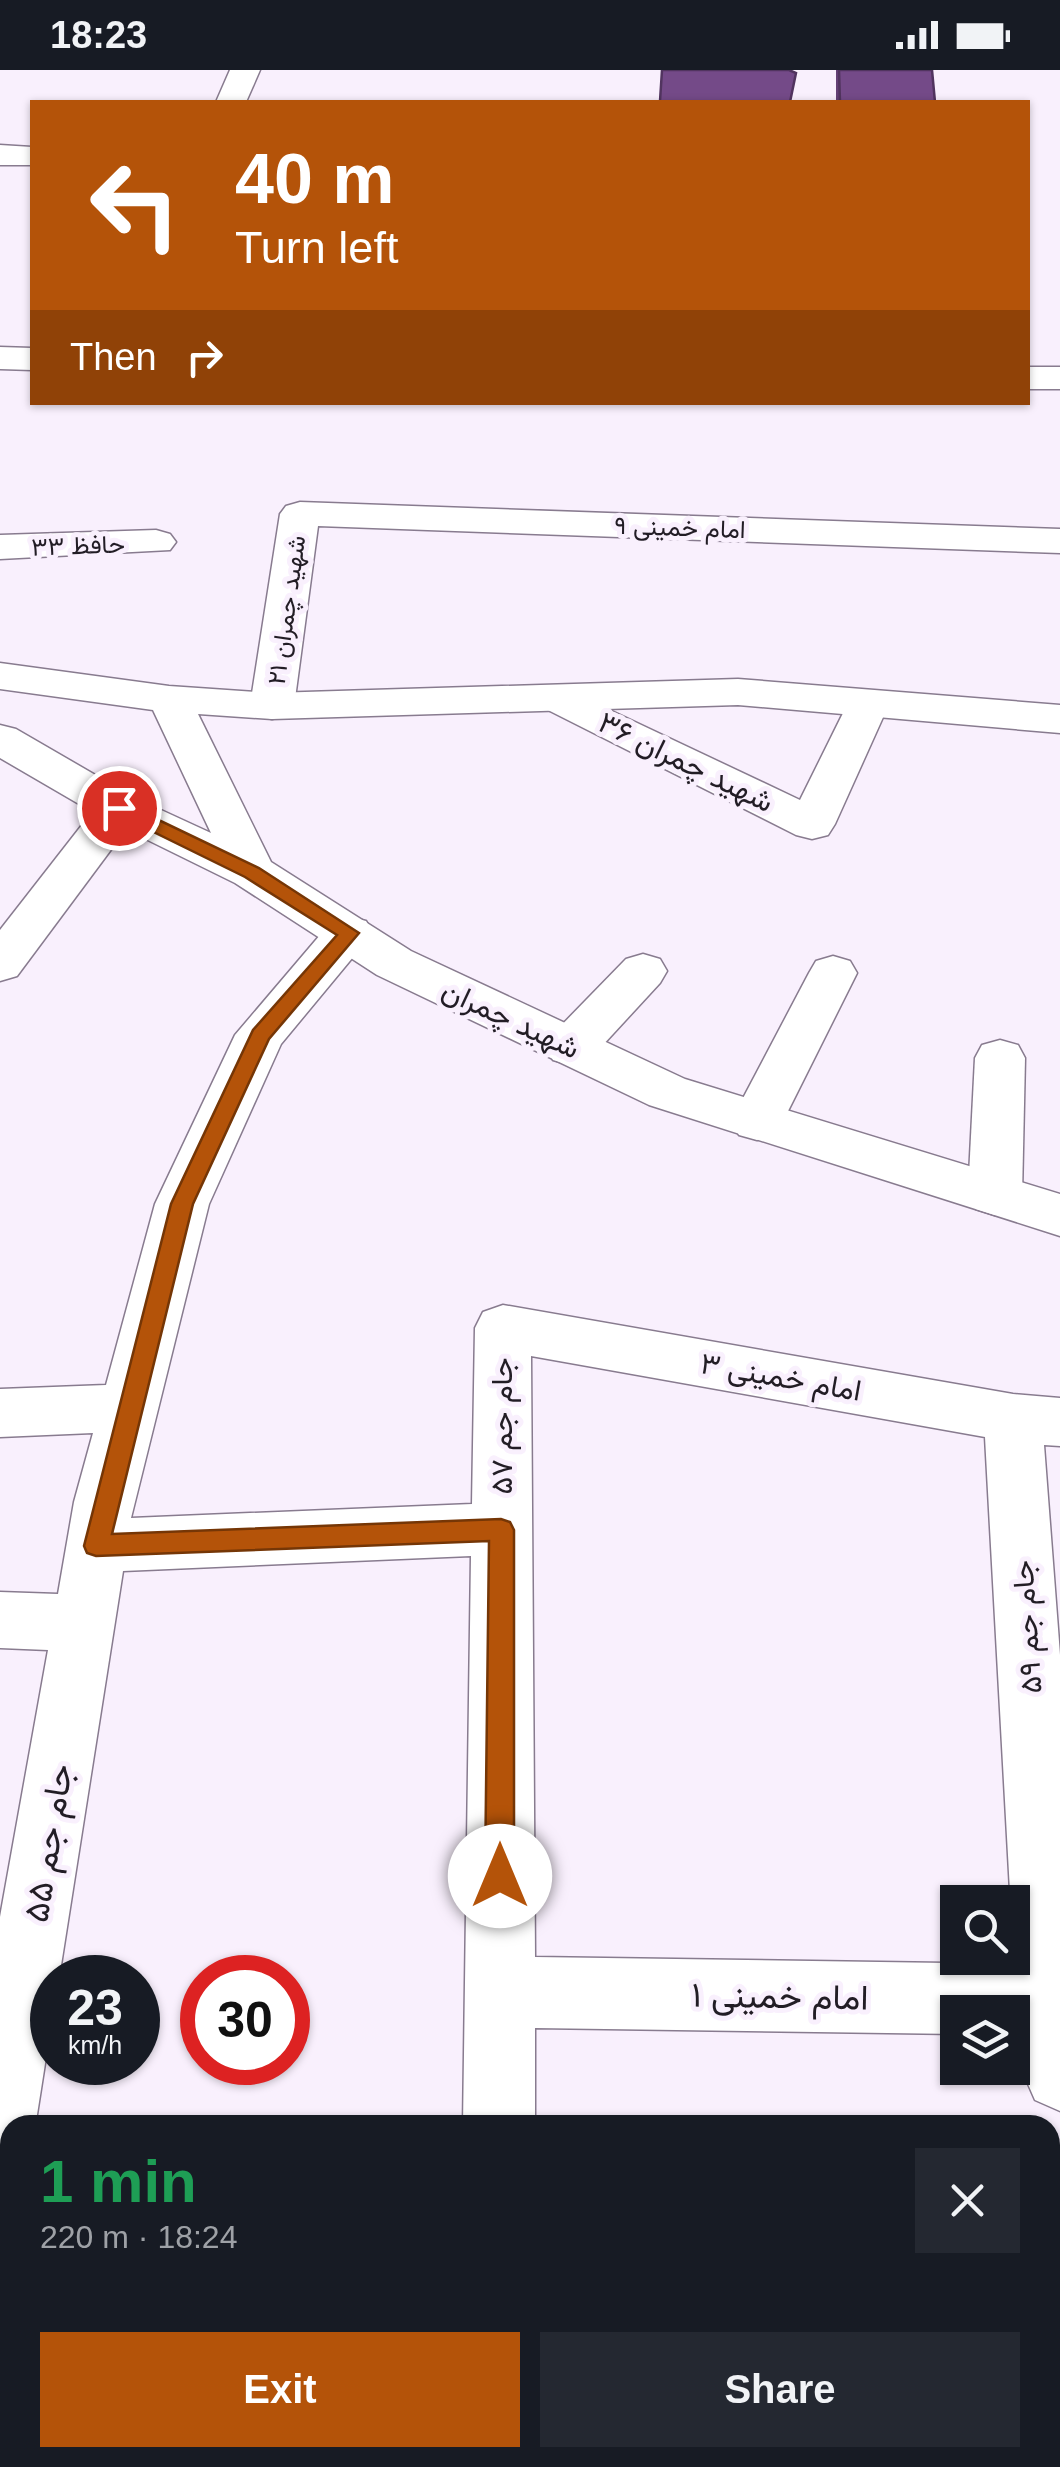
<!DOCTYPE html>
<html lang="en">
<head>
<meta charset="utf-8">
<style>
  :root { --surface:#171b24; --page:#242831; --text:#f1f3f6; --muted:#9ea1a6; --accent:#b45309 }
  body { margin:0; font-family:Helvetica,Vazirmatn,sans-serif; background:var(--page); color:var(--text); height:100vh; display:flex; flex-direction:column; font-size:38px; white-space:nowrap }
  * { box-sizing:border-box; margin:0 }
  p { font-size:32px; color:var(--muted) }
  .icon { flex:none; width:55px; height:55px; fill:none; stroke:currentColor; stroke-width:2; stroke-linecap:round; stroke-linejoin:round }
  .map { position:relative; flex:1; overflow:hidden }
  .side { position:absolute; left:0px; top:2045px; width:1060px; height:352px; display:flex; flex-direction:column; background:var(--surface); border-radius:30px 30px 0 0; box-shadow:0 2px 8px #0004 }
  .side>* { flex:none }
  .top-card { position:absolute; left:30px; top:30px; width:1000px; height:305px; border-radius:0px; box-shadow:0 2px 8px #0004; background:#b45309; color:#fff; overflow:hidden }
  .fabs { position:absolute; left:940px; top:1815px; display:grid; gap:20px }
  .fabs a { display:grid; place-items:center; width:90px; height:90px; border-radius:0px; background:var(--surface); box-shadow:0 2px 8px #0004; font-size:50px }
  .speed { position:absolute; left:30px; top:1885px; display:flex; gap:20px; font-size:50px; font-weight:700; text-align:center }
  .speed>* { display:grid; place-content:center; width:130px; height:130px; border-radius:50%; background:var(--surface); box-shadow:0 2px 8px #0004; line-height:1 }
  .speed small { font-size:25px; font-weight:400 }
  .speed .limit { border:15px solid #d22; background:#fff; color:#111 }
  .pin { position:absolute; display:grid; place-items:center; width:85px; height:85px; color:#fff; margin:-42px; border:5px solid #fff; border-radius:50%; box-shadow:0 2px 10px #0007 }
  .me { position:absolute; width:110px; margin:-55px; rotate:0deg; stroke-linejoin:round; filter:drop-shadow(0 0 8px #0008) }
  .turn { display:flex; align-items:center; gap:35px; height:210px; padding:0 40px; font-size:45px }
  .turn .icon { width:130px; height:130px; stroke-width:2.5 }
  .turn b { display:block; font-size:70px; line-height:85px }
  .then { display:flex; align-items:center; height:95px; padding:0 40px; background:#0003; gap:20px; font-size:38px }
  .round { display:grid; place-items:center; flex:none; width:105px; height:105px; border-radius:0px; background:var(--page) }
  .overview { display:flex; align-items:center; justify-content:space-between; height:170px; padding:0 40px }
  h1 { font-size:60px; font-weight:600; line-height:75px; color:#1e9e55 }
  .button { display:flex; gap:20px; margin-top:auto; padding:20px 40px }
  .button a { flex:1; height:115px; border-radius:0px; background:var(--accent); color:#fff; font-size:40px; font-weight:600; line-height:115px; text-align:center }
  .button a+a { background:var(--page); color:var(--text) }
  .status { display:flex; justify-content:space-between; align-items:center; height:70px; padding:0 50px; background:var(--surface); direction:ltr }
  .status svg { height:28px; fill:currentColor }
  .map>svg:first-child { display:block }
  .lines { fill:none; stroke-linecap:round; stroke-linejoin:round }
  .street-casing { stroke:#887b8f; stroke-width:3 }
  .secondary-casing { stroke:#887b8f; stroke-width:3 }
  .street { fill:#fff; fill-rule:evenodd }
  .secondary { fill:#fff; fill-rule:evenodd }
  .wall { fill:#644075 }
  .building { fill:#744a88; stroke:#51345f; stroke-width:2.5 }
  .route { fill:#b45309; stroke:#753606; stroke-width:2.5 }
  .labels { text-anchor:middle; stroke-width:10; stroke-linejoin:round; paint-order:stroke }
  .far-street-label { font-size:25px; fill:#221d25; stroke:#f9f0fd }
  .street-label { font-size:30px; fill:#221d25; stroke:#f9f0fd }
  .near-street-label { font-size:35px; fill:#221d25; stroke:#f9f0fd }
</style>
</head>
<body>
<div class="status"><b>18:23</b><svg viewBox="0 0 49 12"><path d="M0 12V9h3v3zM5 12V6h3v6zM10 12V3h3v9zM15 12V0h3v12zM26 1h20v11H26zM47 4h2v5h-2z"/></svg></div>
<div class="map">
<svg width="1060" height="2397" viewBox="0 0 1060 2397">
  <rect width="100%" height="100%" fill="#f9f0fd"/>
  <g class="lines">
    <g class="street-casing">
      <g id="street">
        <path d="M230,0H260L246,32H216Z"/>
        <path d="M0,75L32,77V95H0Z"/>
        <path d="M0,277L32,278V300L0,299Z"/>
        <rect x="1028" y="297" width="32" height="22"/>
        <path d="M300,432L1060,459V483L318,456L294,636L287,645L272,649L257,645L250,636L280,444L286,436Z"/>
        <path d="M156,460L170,464L176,472L170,480L0,489V465Z"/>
        <path d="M561,617L800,730L852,625L867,621L882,625L889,634L835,754L828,765L812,769L796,765L546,639L539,630L546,621Z"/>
        <path d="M119,723L135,728L142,738L17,906L0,911V860L103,728Z"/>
        <path d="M349,847L366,851L373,863L281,974L209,1134L131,1448L472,1434L475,1258L483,1242L503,1235L1013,1324L1060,1328V1376L1044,1375L1060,1585V2041L1035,2030L1024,2005L1020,1965L1012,1964V1942H958V1964L535,1958V2055H463L471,1486L123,1501L59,1908H52V1949L36,2051L35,2055H10V2083L0,2087V1847L48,1580L0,1578V1522L58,1524L74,1432L93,1363L0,1367V1319L106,1315L155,1134L235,965L332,851ZM531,1286L985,1367L1014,1894L535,1887Z"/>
        <path d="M643,884L660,889L667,901L660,913L589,990L571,995L553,990L546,977L553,964L626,889Z"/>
        <path d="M833,886L850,891L857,903L783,1051L775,1065L757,1070L739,1065L731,1051L809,903L816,891Z"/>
        <path d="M1000,970L1018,975L1025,988L1022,1125L1014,1139L995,1145L976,1139L968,1125L975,988L982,975Z"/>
        <rect x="0" y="2295" width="10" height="78"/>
        <path d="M1050,2355L1060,2356V2397H881L877,2388H1050Z"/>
        <rect x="458" y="2388" width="80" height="9"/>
      </g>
    </g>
    <g class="secondary-casing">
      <path id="secondary" d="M0,593L169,616L272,623L738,609L1060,635V663L738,635L272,649L198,644L271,792L411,881L685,1009L1060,1124V1166L649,1035L377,905L235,813L103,748L0,688V655L16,659L135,728L211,763L153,640L0,619Z"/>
    </g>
    <use href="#street" class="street"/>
    <use href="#secondary" class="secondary"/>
  </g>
  <path class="wall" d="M836,0H932L935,32H836Z"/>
  <g class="building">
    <path d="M662,0H789L796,3L790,32H664L660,31Z"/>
    <path d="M839,0H932L935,32H840Z"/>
  </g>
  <path class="route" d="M119,731L259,798L359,863L269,969L193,1134L112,1464L501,1449L510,1452L514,1460V1806L509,1816L500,1820L490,1816L485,1806L489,1471L96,1486L87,1483L84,1476L171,1134L253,960L337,865L245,807L113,742L110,738Z"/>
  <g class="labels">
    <g class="far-street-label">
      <text transform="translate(680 457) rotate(2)" y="9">امام خمینی ۹</text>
      <text transform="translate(78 475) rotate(-2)" y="9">حافظ ۳۳</text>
      <text transform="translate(286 540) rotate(-82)" y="9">شهید چمران ۲۱</text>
    </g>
    <g class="street-label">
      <text transform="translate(686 692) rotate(26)" y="10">شهید چمران ۳۶</text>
      <text transform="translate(511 949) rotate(25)" y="10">شهید چمران</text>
      <text transform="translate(781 1307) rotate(10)" y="10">امام خمینی ۳</text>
      <text transform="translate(502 1356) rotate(-90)" y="10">جام جم ۵۷</text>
      <text transform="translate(1027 1557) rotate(-94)" y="10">جام جم ۵۹</text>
    </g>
    <g class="near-street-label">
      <text transform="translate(48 1773) rotate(-81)" y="12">جام جم ۵۵</text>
      <text transform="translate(780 1926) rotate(1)" y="12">امام خمینی ۱</text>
    </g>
  </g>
</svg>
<div class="fabs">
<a><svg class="icon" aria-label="search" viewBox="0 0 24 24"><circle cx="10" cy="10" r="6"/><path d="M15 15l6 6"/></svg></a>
<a><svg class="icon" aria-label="layers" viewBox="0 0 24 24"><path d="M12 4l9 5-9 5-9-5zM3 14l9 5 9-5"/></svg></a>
</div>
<div class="speed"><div>23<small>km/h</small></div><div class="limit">30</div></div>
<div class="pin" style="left:119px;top:738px;background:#d93025"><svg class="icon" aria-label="arrive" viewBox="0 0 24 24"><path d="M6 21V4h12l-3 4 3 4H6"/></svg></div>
<svg class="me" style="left:500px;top:1806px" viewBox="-20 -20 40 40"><circle r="19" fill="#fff"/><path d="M0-13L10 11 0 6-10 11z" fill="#b45309"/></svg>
<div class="top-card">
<div class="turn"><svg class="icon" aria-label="left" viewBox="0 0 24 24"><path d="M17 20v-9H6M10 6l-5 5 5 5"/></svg><div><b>40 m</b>Turn left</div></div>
<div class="then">Then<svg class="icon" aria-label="right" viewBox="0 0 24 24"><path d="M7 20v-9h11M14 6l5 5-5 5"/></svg></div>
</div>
<section class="side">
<div class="overview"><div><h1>1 min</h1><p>220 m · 18:24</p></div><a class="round"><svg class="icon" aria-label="close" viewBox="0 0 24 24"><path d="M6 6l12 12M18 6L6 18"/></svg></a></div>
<div class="button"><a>Exit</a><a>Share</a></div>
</section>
</div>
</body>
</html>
